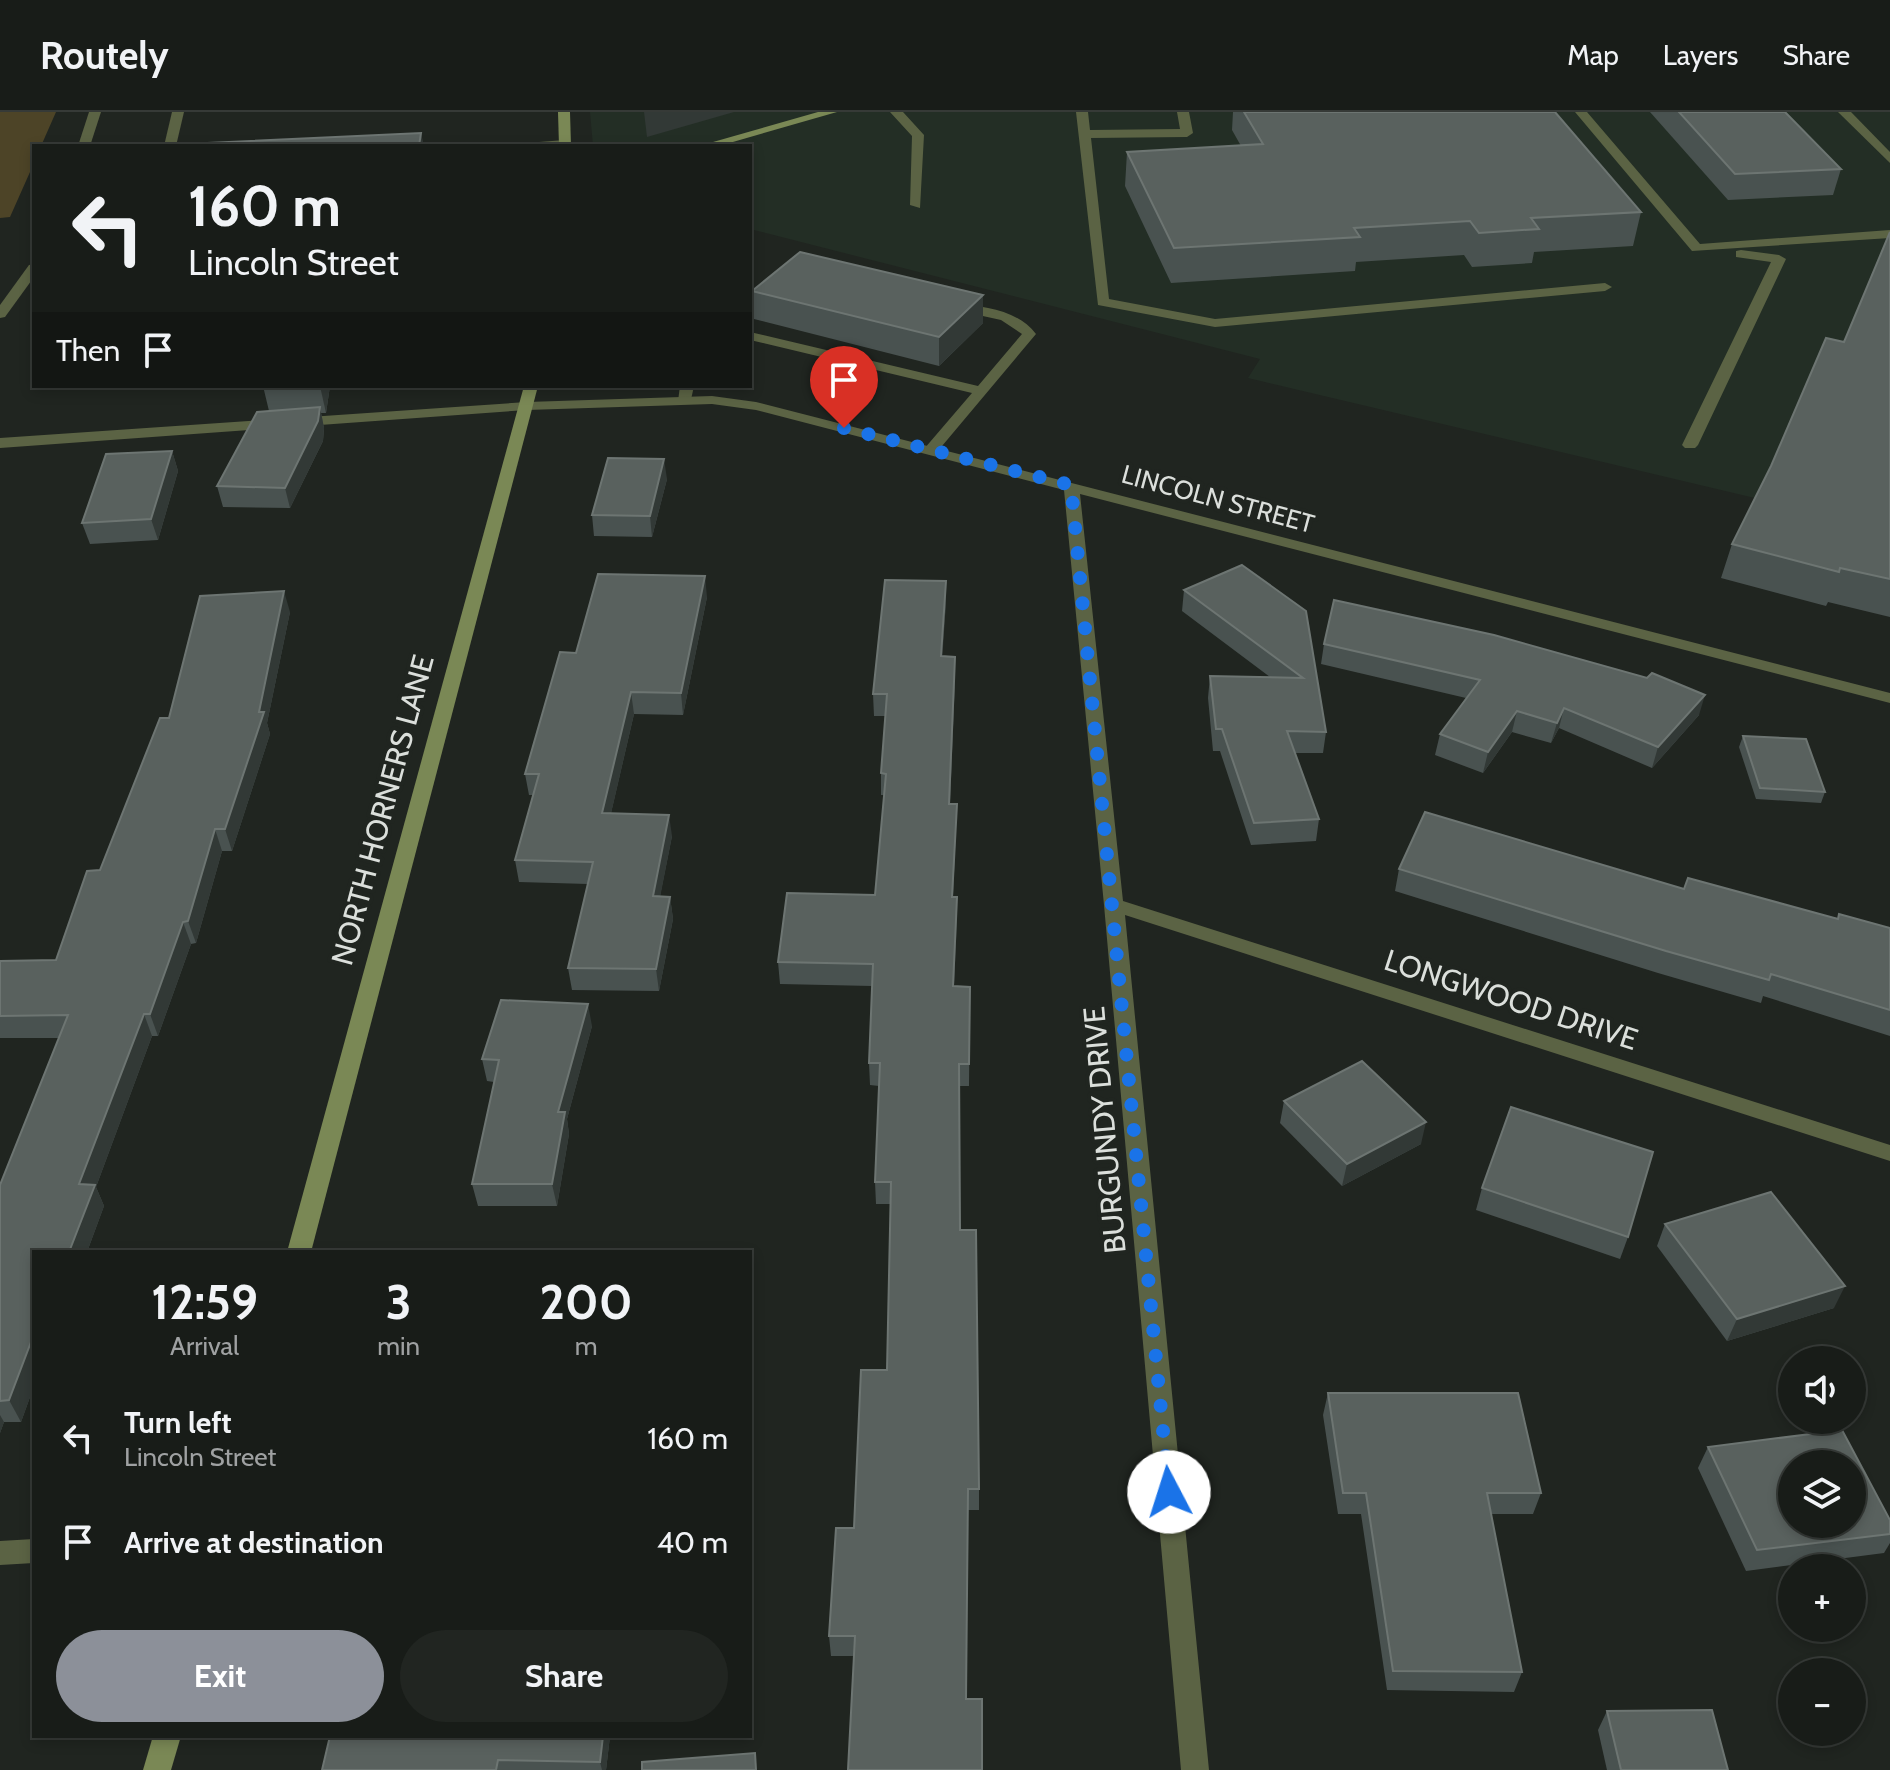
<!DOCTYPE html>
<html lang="en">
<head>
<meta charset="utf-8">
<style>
  :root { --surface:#181c18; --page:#212521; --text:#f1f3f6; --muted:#9fa1a2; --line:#363a37; --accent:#8c9099 }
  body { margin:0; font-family:Cabin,sans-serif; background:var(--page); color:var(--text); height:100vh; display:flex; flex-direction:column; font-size:30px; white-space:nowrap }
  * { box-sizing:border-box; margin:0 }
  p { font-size:26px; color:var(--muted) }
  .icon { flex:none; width:44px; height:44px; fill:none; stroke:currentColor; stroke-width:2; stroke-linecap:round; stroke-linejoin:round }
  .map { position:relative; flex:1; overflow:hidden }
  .panel { position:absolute; left:32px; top:1138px; width:720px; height:488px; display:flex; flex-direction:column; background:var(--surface); border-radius:0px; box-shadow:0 4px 12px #0003,0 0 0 2px var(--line) }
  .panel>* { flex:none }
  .guide { position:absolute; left:32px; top:32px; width:720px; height:244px; border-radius:0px; box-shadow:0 4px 12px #0003,0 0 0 2px var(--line); background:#181c18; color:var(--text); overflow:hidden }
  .controls { position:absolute; left:1778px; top:1234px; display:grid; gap:16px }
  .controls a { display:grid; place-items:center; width:88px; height:88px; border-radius:50%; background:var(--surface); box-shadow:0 4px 12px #0003,0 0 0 2px var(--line); font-size:40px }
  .pin { position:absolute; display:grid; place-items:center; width:68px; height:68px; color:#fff; margin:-82px -34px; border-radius:50% 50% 50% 0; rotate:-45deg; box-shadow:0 0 8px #0007 }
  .pin .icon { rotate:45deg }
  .me { position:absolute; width:88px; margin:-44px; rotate:355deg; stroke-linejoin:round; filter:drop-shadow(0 0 6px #0008) }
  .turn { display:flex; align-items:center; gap:28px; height:168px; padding:0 24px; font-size:36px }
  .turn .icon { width:104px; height:104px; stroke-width:2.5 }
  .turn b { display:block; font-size:56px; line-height:68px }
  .then { display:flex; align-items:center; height:76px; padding:0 24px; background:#0003; gap:16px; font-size:30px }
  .eta { display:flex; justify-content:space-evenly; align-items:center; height:136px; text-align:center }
  .eta b { font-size:48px; font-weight:700; line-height:56px }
  .button { display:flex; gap:16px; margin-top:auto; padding:16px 24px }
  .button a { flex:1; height:92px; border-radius:48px; background:var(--accent); color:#fff; font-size:32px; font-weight:700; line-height:92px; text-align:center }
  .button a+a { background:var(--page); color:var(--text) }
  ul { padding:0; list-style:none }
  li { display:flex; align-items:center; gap:24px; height:104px; padding:0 24px }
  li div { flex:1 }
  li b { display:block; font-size:30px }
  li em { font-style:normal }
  header { display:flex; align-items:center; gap:48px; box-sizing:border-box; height:112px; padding:0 40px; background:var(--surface); border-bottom:2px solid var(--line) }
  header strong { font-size:38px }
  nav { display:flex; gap:44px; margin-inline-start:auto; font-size:28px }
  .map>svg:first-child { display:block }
  .built { fill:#232e25 }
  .green { fill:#4d4427 }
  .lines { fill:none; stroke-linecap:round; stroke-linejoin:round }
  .lane { fill:#5b6344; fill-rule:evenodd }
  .street { fill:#5b6344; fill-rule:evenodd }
  .secondary { fill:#7a8855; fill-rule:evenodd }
  .wall { fill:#495250 }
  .shaded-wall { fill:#323936 }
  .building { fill:#59615e; stroke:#6d7572; stroke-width:2; fill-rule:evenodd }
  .route { stroke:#1a73e8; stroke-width:14; stroke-dasharray:0 25.2 }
  .labels { text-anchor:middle; stroke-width:8; stroke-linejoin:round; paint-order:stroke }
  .far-street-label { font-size:26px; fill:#dbdfdb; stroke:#202520 }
  .street-label { font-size:30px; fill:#dbdfdb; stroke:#202520 }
</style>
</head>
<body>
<header>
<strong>Routely</strong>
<nav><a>Map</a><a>Layers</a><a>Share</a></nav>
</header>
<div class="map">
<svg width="1890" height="1658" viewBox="0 0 1890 1658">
  <rect width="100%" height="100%" fill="#202520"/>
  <path class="built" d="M590,0H1890V418L1248,266L1260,247L750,117V34H593Z"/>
  <path class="green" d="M0,0H56L41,34H34V51L10,105L0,106Z"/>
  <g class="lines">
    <g class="lane">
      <path d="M89,0H101L90,34H78Z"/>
      <path d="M172,0H184L176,34H164Z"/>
      <path d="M890,0H903L924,23L920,96L910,93L912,24Z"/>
      <path d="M1076,0H1088L1090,18L1180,17L1177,0H1189L1193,21L1187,25L1091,26L1109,187L1215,207L1605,171L1612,175L1605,179L1215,215L1098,193Z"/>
      <path d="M1575,0H1587L1700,132L1890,118V126L1692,139Z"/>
      <path d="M1838,0H1851L1890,40V51Z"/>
      <path d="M565,28L569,29L570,34H533L539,30Z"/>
      <path d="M1741,138L1779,143L1786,147L1698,333L1695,336H1685L1682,333L1771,150L1736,145V139Z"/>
      <path d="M34,152V165L5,205L0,206V193L29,153Z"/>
      <path d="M956,190C985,196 1017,197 1036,222L937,340L932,342L924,337L972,281L750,228V220L978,274L1022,222L1001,208L951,197L949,194Z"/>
      <path d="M680,274H694L690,292H680L678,289Z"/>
    </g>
    <g class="street">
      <path d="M712,284L756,290L1890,581V591L1080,382L1123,789L1890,1033V1049L1125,803L1209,1658H1181L1104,793L1064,378L756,298L712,292L527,298L0,336V326L527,290Z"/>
      <path d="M34,1427V1451L0,1453V1429Z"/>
    </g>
    <g class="secondary">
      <path d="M558,0H570L571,34H559Z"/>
      <path d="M818,0H837L719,34H699Z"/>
      <path d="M524,274H538L311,1140H287Z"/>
      <path d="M153,1624H181L171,1658H143Z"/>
    </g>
  </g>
  <g class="wall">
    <path d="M1233,0H1244L1641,100L1633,134L1534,140L1532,151L1472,155L1464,143L1356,150L1355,159L1171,171L1125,74L1127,40L1241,34L1232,18Z"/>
    <path d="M1650,0H1785L1841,57L1833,83L1728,88Z"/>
    <path d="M1890,120V505L1828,490L1826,494L1721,466L1732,432L1844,230Z"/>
    <path d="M752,179L983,183V211L939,254L754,207Z"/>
    <path d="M100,274H176L101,277Z"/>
    <path d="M263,274H330L326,301H321L324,316L323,329L290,396L223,395L217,374L269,299Z"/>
    <path d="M172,339L178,359L158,428L90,432L82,411Z"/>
    <path d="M667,367L652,425L594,424L592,403Z"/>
    <path d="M1184,478L1306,499L1326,620L1323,641H1295L1319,707L1316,729L1251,733L1220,639H1213L1208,586L1210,564L1270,565L1182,499Z"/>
    <path d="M707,485L683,603L634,602L611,701L672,724L660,784L670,785L673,807L659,879L572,878L568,856L588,772L519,770L515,748L533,683H529L525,662L576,541Z"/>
    <path d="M946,490L942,544L955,566L950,692H957L953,785H957L954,874L970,875L969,974H959L960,1118L979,1377V1398H968L966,1587L982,1658L854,1544H831L829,1524L854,1416L887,1258L891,1092H876L875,1070L879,974L870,973L869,951L872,874L780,872L778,850L875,783L884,683H881V661L885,604H874L873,582Z"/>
    <path d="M290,500L267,611L270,622L232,739H222L196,831L191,832L158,924H152L96,1075L104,1094L87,1140H34V1274L21,1310H4L0,1321V1073L59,926H0V849L56,848L100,758L169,606Z"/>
    <path d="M1324,532L1699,603L1652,656L1559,616L1551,631L1512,620L1483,661L1435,643L1440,622L1466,586L1321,552Z"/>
    <path d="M1743,624L1825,680L1821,691L1756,687L1739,635Z"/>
    <path d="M1399,757L1684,777L1890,816V924L1763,884L1761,891L1658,861L1395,779Z"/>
    <path d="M592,914L567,1007L569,1022L557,1094H478L472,1072L494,970L487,969L482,947Z"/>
    <path d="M1284,989L1421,1032L1342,1074L1280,1011Z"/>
    <path d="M1482,1076L1628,1125L1620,1147L1476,1098Z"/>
    <path d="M1665,1112L1834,1196L1727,1229L1657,1134Z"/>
    <path d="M1328,1281L1541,1381L1533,1402H1491L1522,1560L1514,1580L1387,1578L1361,1402H1338L1323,1303Z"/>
    <path d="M1708,1335L1890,1408V1431L1884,1441L1746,1459L1698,1356Z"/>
    <path d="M1607,1599L1728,1658H1607L1598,1618Z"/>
    <path d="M330,1624H610L606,1658H322Z"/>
  </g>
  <g class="shaded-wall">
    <path d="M644,0H734L647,25Z"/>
    <path d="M421,21L424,34H419Z"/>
    <path d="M983,183V211L939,254V225Z"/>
    <path d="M320,274H330L326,301Z"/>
    <path d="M320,295L324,316L323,329L290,396L285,376Z"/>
    <path d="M172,339L178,359L158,428L151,407Z"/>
    <path d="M664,347L667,367L652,425L650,404Z"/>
    <path d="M705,464L707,485L683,603L681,581Z"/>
    <path d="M946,469V490L941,566V544Z"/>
    <path d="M284,479L290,500L267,611L270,622L232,739L225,717L259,600Z"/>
    <path d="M955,545V566L949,714V692Z"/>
    <path d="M631,580L634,602L606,723L602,701Z"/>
    <path d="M1705,583L1699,603L1652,656L1658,635Z"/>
    <path d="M1564,596L1559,616L1551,631L1557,611Z"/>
    <path d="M1517,599L1512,620L1483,661L1488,640Z"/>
    <path d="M957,692L956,714L952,807V785Z"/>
    <path d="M669,703L672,724L656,806L653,784Z"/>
    <path d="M215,717L222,739L196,831L188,809Z"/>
    <path d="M670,785L673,807L659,879L656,857Z"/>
    <path d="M957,785V807L953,896V874Z"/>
    <path d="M183,810L191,832L158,924L150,902Z"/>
    <path d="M588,892L592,914L567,1007L569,1022L557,1094L552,1072L558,1000Z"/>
    <path d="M144,902L152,924L96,1075L104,1094L87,1140H69L79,1072Z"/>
    <path d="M1426,1010L1421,1032L1342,1074L1347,1052Z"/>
    <path d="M1845,1174L1834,1196L1727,1229L1737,1207Z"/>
    <path d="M34,1222V1274L21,1310L9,1288Z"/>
    <path d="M0,1303L4,1310L0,1321Z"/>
    <path d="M603,1624H610L606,1658H602L600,1650Z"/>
  </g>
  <g class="building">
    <path d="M1244,0H1555L1641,100L1531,106L1539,117L1479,121L1470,109L1354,116L1360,125L1174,136L1127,40L1263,32Z"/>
    <path d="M1679,0H1785L1841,57L1735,62Z"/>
    <path d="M421,21L419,34H185L186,32Z"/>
    <path d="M1890,120V467L1840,456L1839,460L1732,432L1771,354L1826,226L1844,230Z"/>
    <path d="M800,140L983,183L939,225L752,179Z"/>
    <path d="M320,295L318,309L285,376L217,374L257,300Z"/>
    <path d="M172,339L151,407L82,411L106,342Z"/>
    <path d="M608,346L664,347L650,404L592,403Z"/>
    <path d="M1242,453L1306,499L1326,620L1287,619L1319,707L1254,711L1222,617H1216L1210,564L1303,566L1184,478Z"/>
    <path d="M598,462L705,464L681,581L631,580L602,701L669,703L653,784L670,785L656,857L568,856L593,750L515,748L539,662H525L560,540L576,541Z"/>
    <path d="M885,468L946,469L941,544L955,545L949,692H957L952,785H957L953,874L970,875L969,952H959L960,1118H976L979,1377H968L966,1587H982V1658H848L855,1524H829L836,1416H854L861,1258H887L891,1070H875L880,951H869L873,852L778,850L787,781L875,783L886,662L881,661L887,582H873Z"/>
    <path d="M284,479L259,600H264L225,717H215L188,809L183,810L150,902H144L79,1072L95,1073L69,1140H34V1222L9,1288L0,1289V1073L68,903L0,904V849L56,848L87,759L100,758L160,606H169L200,484Z"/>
    <path d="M1334,488L1494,523L1647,566L1652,561L1705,583L1658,635L1564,596L1557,611L1517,599L1488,640L1440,622L1480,568L1324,532Z"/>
    <path d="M1743,624L1806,627L1825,680L1760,676Z"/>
    <path d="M1425,700L1684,777L1688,766L1838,807L1839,802L1890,816V898L1771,862L1769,868L1666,839L1399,757Z"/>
    <path d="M501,888L588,892L558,1000H565L552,1072H472L499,948L482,947Z"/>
    <path d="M1362,949L1426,1010L1347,1052L1284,989Z"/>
    <path d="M1511,995L1653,1040L1628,1125L1482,1076Z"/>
    <path d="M1771,1080L1845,1174L1737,1207L1665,1112Z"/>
    <path d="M1328,1281H1518L1541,1381H1487L1522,1560L1393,1559L1366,1381H1343Z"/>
    <path d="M1842,1318L1890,1408V1422L1757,1438L1708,1335ZM1792,1352H1852V1412H1792Z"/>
    <path d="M1712,1598L1728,1658H1621L1607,1599Z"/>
    <path d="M330,1624H603L600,1650L498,1648L496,1658H322Z"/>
    <path d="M755,1641L756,1658H642V1650Z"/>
  </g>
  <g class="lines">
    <path class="route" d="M844,316L1071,373L1169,1380"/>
  </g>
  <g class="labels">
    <g class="far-street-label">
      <text transform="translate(1218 387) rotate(15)" y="9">LINCOLN STREET</text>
    </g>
    <g class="street-label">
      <text transform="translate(383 698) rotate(-75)" y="10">NORTH HORNERS LANE</text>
      <text transform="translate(1511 888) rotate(18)" y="10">LONGWOOD DRIVE</text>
      <text transform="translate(1105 1018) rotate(-95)" y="10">BURGUNDY DRIVE</text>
    </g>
  </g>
</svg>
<div class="controls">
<a><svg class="icon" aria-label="sound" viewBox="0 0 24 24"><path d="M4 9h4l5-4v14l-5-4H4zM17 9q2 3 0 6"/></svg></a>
<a><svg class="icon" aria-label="layers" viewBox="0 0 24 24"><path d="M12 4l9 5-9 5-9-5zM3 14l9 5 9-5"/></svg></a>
<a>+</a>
<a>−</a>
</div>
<div class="pin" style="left:844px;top:316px;background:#d93025"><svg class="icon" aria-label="arrive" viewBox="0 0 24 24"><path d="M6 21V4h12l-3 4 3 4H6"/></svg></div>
<svg class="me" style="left:1169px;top:1380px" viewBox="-20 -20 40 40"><circle r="19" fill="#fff"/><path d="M0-13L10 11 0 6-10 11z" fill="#1a73e8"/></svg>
<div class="guide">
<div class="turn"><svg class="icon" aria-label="left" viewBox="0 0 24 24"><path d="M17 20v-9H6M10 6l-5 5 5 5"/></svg><div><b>160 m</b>Lincoln Street</div></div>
<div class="then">Then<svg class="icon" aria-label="arrive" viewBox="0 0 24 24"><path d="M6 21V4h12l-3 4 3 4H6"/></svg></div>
</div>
<section class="panel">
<div class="eta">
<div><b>12:59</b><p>Arrival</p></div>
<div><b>3</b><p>min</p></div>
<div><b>200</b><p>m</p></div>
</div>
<ul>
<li><svg class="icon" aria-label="left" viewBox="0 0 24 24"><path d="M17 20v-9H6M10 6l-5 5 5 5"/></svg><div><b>Turn left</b><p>Lincoln Street</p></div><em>160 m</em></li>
<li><svg class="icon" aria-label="arrive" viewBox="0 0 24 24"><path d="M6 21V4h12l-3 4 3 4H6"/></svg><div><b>Arrive at destination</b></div><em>40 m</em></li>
</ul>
<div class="button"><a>Exit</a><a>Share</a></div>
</section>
</div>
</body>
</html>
